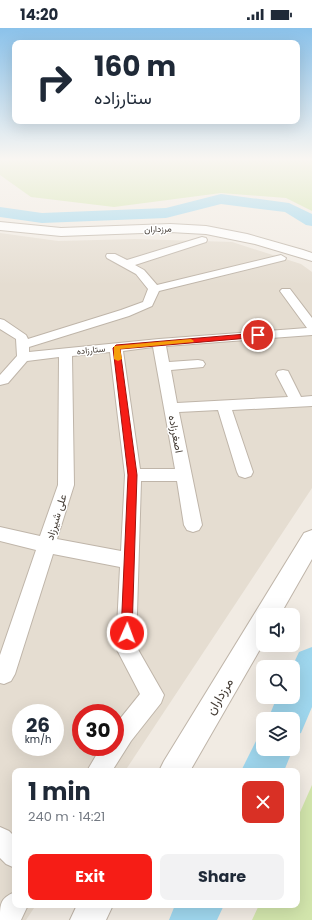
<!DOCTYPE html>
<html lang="en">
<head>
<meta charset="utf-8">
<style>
  :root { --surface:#fff; --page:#f2f2f3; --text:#1f2937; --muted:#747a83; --accent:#f61d16 }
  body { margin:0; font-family:Poppins,Vazirmatn,sans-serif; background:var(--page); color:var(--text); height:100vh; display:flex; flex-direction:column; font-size:15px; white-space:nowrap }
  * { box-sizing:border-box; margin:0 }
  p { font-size:13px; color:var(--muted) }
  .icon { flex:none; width:22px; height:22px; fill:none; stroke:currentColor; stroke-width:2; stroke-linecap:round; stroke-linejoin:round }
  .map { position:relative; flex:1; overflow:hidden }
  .details { position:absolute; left:12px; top:740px; width:288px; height:140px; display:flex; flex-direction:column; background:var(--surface); border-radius:8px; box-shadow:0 4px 16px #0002 }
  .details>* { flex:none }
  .hud { position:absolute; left:12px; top:12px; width:288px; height:84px; border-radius:8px; box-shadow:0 4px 16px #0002; background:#fff; color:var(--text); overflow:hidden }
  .fabs { position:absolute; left:256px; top:580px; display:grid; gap:8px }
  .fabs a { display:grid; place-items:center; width:44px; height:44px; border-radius:8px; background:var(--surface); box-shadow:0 4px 16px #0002; font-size:20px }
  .speed { position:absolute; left:12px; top:676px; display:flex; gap:8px; font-size:20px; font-weight:700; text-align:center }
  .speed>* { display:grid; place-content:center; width:52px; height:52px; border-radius:50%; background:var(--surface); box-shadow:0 4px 16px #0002; line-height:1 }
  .speed small { font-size:10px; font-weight:400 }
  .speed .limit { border:6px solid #d22; background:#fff; color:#111 }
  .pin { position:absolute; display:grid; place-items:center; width:34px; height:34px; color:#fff; margin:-17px; border:2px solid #fff; border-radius:50%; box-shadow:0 1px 4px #0007 }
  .me { position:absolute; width:44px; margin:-22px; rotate:2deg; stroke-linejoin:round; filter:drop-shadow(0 0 3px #0008) }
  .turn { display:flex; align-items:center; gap:14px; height:84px; padding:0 16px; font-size:18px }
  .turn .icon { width:52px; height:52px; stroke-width:2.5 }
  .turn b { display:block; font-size:28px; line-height:34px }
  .round { display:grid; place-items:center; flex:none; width:42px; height:42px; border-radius:8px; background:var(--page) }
  .head { display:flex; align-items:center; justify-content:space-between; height:68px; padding:0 16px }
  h1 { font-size:24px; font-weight:700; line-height:30px }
  .button { display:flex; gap:8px; margin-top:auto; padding:8px 16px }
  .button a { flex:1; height:46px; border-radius:8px; background:var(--accent); color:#fff; font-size:16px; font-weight:700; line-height:46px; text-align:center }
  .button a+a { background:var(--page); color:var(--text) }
  .status { display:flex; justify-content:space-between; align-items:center; height:28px; padding:0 20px; background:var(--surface); direction:ltr }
  .status svg { height:11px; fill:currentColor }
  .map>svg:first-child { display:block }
  .residential { fill:#e5ddd1; fill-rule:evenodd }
  .green { fill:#d2e5ac }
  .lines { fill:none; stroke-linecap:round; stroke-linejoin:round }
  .river { fill:#9fd7ee; fill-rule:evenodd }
  .minor-casing { stroke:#bfb5a9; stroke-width:2 }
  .tertiary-casing { stroke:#bfb5a9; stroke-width:2 }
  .minor { fill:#fff; fill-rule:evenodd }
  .tertiary { fill:#fff; fill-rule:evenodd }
  .route { fill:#f61d16; stroke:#a0130e }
  .slow { fill:#f59e0b }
  .labels { text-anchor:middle; stroke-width:3; stroke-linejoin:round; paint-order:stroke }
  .far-street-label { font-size:9px; fill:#433b34; stroke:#fff }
  .street-label { font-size:11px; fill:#433b34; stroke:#fff }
  .near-street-label { font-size:13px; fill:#433b34; stroke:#fff }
</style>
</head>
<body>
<div class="status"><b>14:20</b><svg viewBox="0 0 49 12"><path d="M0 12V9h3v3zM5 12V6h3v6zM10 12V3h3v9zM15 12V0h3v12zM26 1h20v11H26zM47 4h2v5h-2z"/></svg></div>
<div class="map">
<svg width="312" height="892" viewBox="0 0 312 892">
  <rect width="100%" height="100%" fill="#f1ebe3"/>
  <path class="residential" d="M0,205L58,213L135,211L232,214L301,236L312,244V460L125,743H15V877H36L26,892H0ZM21,685H55V719H21ZM81,685H115V719H81Z"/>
  <g class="green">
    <path d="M0,132H312V183L286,170L221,165L114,179L31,169L0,147Z"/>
    <path d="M312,757V892H252L259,877H297V791Z"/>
  </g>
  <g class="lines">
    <g class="river">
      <path d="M221,166L289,175L312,186V198L306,197L285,184L221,176L166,190L42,195L0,189V179L42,185L166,180Z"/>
      <path d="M312,619V679L301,705L293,708V691H268L277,669H293L292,639L299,624Z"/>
      <path d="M263,705V721H293L284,743H241L259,707Z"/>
      <path d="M175,877H224L217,892H169Z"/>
    </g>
    <g class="minor-casing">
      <g id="minor">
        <path d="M202,209L206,210L207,212L206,214L135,237L144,242L157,257L281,227L286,230L285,232L159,263L152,278L129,288L29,319V324L159,311L307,300L280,263L282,261H290L312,290V307L166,318L169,334L198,332L203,333L205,336L203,339L171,342L177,375L288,369L276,346L278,343L283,342L288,343L301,369L312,368V378L232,382L253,444L251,448L245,450L239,448L237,444L218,382L179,384L202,497L199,502L193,504L187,502L184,497L177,453H141L136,618L164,667L161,675L131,713L112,743H87L101,719H115V697L140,666L116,620L120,539L53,526L15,646L11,653L4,656L0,655V627L36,522L0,513V499L40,508L58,457L59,329L27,333L8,355L0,357V347L17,328L16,311L0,301V291L4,292L26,307L28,311L121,282L143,274L148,261L136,246L107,230L106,228L107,226H115L127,232ZM153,319L175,441H140L123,323ZM110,324L125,447L121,523L57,511L74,457L72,328Z"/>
        <path d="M0,799L9,803L15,809V840L6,836L0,830Z"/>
        <path d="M15,864V877H28L21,892H0C0,876 0,870 15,864Z"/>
      </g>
    </g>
    <g class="tertiary-casing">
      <g id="tertiary">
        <path d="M0,194L61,200L170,196L206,198L247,206L303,222L312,225V233L255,216L206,206L170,204L61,208L0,202Z"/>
        <path d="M312,502V531L280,587H263V616L190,743H159L164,733L304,505Z"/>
        <path d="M77,877H113L106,892H70Z"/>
      </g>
    </g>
    <use href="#minor" class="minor"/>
    <use href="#tertiary" class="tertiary"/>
  </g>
  <linearGradient id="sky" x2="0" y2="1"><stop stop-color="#8bc2ea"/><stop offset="0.51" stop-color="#f9f6f2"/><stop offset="1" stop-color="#f9f6f2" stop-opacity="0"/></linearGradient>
  <rect width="312" height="257" fill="url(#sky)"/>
  <path class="route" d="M258,305L261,306V309L120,321L137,447L132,605L131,609L127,611L123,609L121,605L128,447L113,320L116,317Z"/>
  <path class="slow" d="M191,311L194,313L193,314L120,321L122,331L118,333L114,331V318Z"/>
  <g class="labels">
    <g class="far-street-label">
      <text transform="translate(158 201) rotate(-2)" y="3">مرزداران</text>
      <text transform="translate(91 322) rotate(-6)" y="3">ستارزاده</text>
    </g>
    <g class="street-label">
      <text transform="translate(176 406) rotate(79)" y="4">اصغرزاده</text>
      <text transform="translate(56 489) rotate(-73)" y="4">علی شیرزاد</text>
    </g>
    <g class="near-street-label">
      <text transform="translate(219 668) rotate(-59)" y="5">مرزداران</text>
    </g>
  </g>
</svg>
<div class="fabs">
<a><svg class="icon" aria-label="sound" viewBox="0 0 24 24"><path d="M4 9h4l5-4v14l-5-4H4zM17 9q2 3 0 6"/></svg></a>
<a><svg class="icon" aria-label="search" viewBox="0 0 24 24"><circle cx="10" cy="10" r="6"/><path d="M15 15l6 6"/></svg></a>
<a><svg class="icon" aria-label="layers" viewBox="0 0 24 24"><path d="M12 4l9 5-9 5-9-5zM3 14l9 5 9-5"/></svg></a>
</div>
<div class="speed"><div>26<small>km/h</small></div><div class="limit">30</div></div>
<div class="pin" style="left:258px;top:307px;background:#d93025"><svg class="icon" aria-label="arrive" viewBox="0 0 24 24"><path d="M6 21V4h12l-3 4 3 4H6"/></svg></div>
<svg class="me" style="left:127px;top:605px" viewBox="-20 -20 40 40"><circle r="17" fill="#f61d16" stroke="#fff" stroke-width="3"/><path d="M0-11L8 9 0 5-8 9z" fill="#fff"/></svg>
<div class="hud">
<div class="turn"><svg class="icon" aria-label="right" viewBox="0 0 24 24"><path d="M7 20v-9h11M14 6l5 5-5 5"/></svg><div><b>160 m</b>ستارزاده</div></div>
</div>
<section class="details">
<div class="head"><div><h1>1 min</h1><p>240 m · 14:21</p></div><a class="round" style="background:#d93025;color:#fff"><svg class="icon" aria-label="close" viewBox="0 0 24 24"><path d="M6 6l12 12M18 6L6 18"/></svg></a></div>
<div class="button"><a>Exit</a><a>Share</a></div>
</section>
</div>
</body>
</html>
